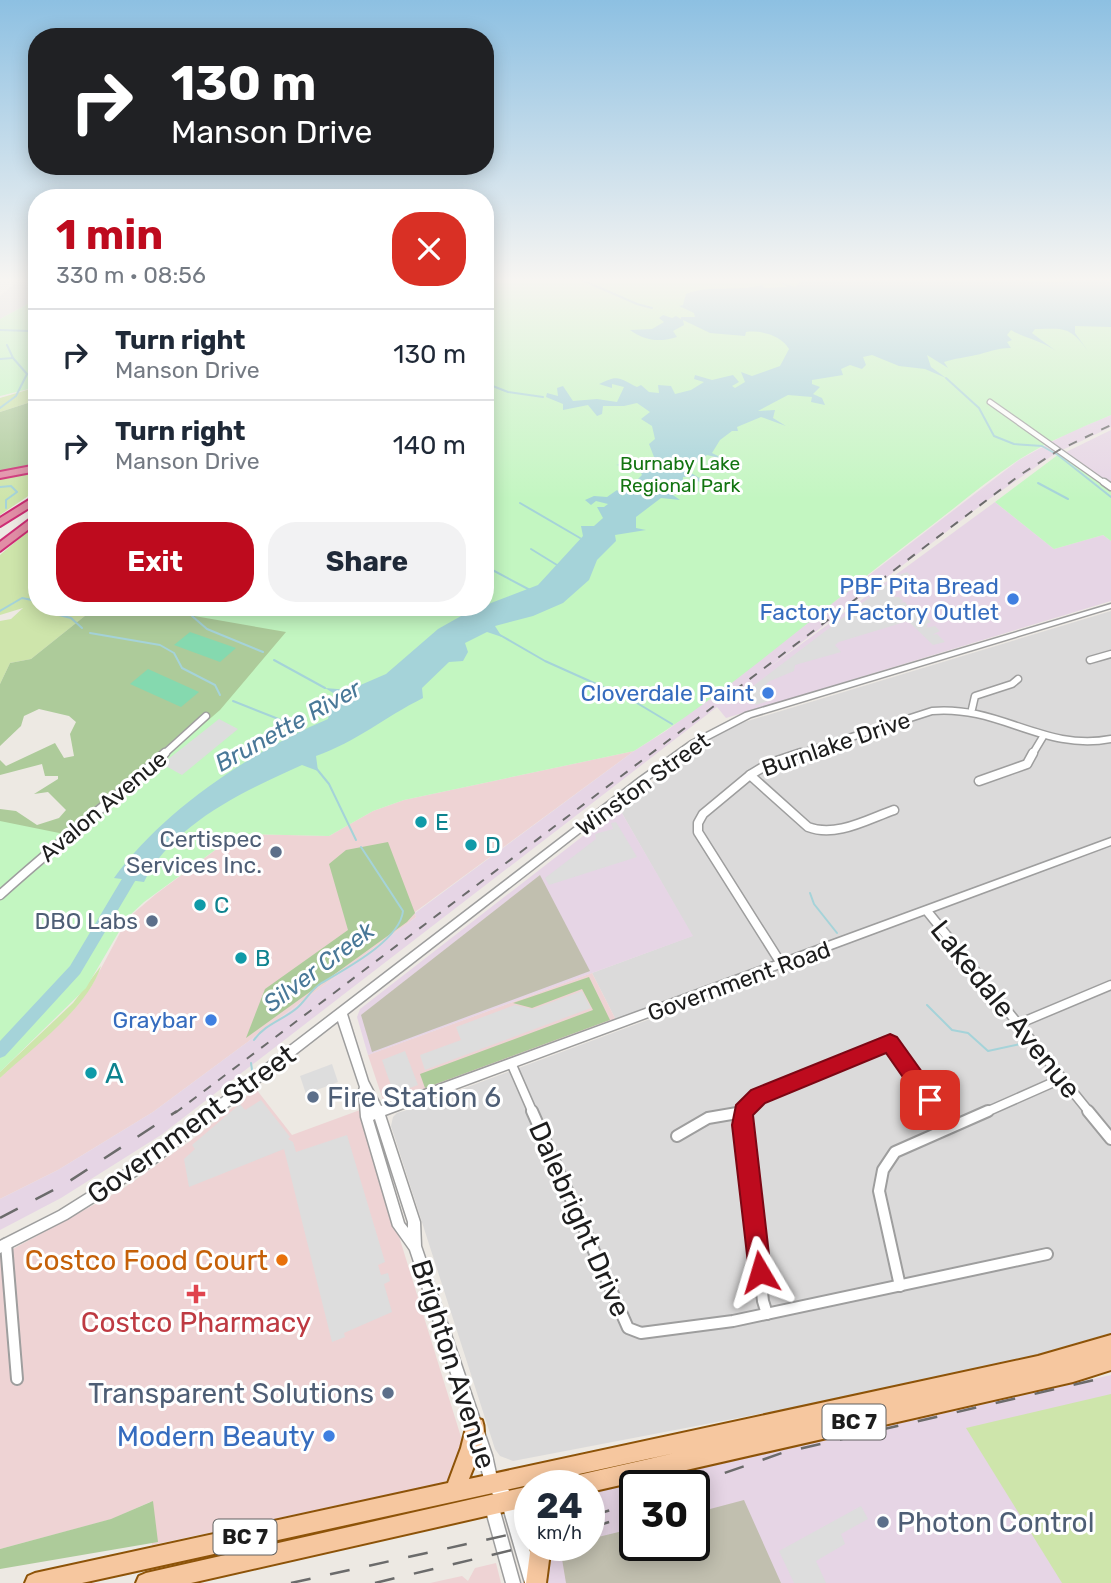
<!DOCTYPE html>
<html lang="en">
<head>
<meta charset="utf-8">
<style>
  :root { --surface:#fff; --page:#f2f2f3; --text:#1f2937; --muted:#747a83; --line:#e0e1e3; --accent:#be0b1e }
  body { margin:0; font-family:Rubik,sans-serif; background:var(--page); color:var(--text); height:100vh; display:flex; flex-direction:column; font-size:26px; white-space:nowrap }
  * { box-sizing:border-box; margin:0 }
  p { font-size:23px; color:var(--muted) }
  .icon { flex:none; width:38px; height:38px; fill:none; stroke:currentColor; stroke-width:2; stroke-linecap:round; stroke-linejoin:round }
  .map { position:relative; flex:1; overflow:hidden }
  .side { position:absolute; left:28px; top:189px; width:466px; height:427px; display:flex; flex-direction:column; background:var(--surface); border-radius:28px; box-shadow:0 4px 18px #0003 }
  .side>* { flex:none }
  .hud { position:absolute; left:28px; top:28px; width:466px; height:147px; border-radius:28px; box-shadow:0 4px 18px #0003; background:#202124; color:#fff; overflow:hidden }
  .speed { position:absolute; left:514px; top:1470px; display:flex; gap:14px; font-size:35px; font-weight:700; text-align:center }
  .speed>* { display:grid; place-content:center; width:91px; height:91px; border-radius:50%; background:var(--surface); box-shadow:0 4px 18px #0003; line-height:1 }
  .speed small { font-size:18px; font-weight:400 }
  .speed .limit { border:4px solid #111; border-radius:10px; background:#fff; color:#111 }
  .pin { position:absolute; display:grid; place-items:center; width:60px; height:60px; color:#fff; margin:-30px; border-radius:14px; box-shadow:0 4px 10px #0006 }
  .me { position:absolute; width:77px; margin:-38px; rotate:353deg; stroke-linejoin:round; filter:drop-shadow(0 0 5px #0008) }
  .turn { display:flex; align-items:center; gap:24px; height:147px; padding:0 28px; font-size:32px }
  .turn .icon { width:91px; height:91px; stroke-width:2.5 }
  .turn b { display:block; font-size:49px; line-height:60px }
  .round { display:grid; place-items:center; flex:none; width:74px; height:74px; border-radius:28px; background:var(--page) }
  .head { display:flex; align-items:center; justify-content:space-between; height:119px; padding:0 28px }
  h1 { font-size:42px; font-weight:700; line-height:52px; color:var(--accent) }
  .action { display:flex; gap:14px; margin-top:auto; padding:14px 28px }
  .action a { flex:1; height:80px; border-radius:28px; background:var(--accent); color:#fff; font-size:28px; font-weight:700; line-height:80px; text-align:center }
  .action a+a { background:var(--page); color:var(--text) }
  ul { padding:0; list-style:none }
  li { display:flex; align-items:center; gap:21px; height:91px; padding:0 28px; border-top:2px solid var(--line) }
  li div { flex:1 }
  li b { display:block; font-size:26px }
  li em { font-style:normal }
  .map>svg:first-child { display:block }
  .residential { fill:#dbdada }
  .commercial { fill:#eed3d4 }
  .industrial { fill:#e6d5e5; fill-rule:evenodd }
  .construction { fill:#c1bfaf }
  .grass { fill:#cee5ab }
  .forest { fill:#adcb9a }
  .park { fill:#c3f6c1 }
  .pitch { fill:#85d9af }
  .parking { fill:#ddd }
  .water { fill:#a5d3d9 }
  .lines { fill:none; stroke-linecap:round; stroke-linejoin:round }
  .stream { stroke:#a5d3d9; stroke-width:2 }
  .river { fill:#a5d3d9; fill-rule:evenodd }
  .minor-far3-casing { stroke:#9e9e9e; stroke-width:7 }
  .minor-far2-casing { stroke:#9e9e9e; stroke-width:9 }
  .minor-far1-casing { stroke:#9e9e9e; stroke-width:11 }
  .minor-casing { stroke:#9e9e9e; stroke-width:14 }
  .tertiary-casing { stroke:#9e9e9e; stroke-width:3 }
  .primary-casing { stroke:#8d5308; stroke-width:4 }
  .motorway-casing { stroke:#ce2d75; stroke-width:4 }
  .minor-far3 { stroke:#fff; stroke-width:4.5 }
  .minor-far2 { stroke:#fff; stroke-width:6 }
  .minor-far1 { stroke:#fff; stroke-width:8 }
  .minor { stroke:#fff; stroke-width:10 }
  .tertiary { fill:#fff; fill-rule:evenodd }
  .primary { fill:#f6c79f; fill-rule:evenodd }
  .motorway { fill:#e18ea6; fill-rule:evenodd }
  .rail-far1 { stroke:#6b6b6b; stroke-width:2; stroke-dasharray:9 9; stroke-linecap:butt }
  .rail { stroke:#6b6b6b; stroke-width:2.5; stroke-dasharray:20 20; stroke-linecap:butt }
  .route { fill:#be0b1e; stroke:#7c0714; stroke-width:2 }
  .shop-dot { fill:#3f7fe0; stroke:#fff; stroke-width:2.5 }
  .culture-dot { fill:#0f9aa8; stroke:#fff; stroke-width:2.5 }
  .service-dot { fill:#5c6f8a; stroke:#fff; stroke-width:2.5 }
  .food-dot { fill:#e8710a; stroke:#fff; stroke-width:2.5 }
  .health-dot { fill:#e0444e; stroke:#fff; stroke-width:2.5 }
  .labels { text-anchor:middle; stroke-width:6; stroke-linejoin:round; paint-order:stroke }
  .far-park-label { font-size:19px; fill:#137411; stroke:#fff }
  .shield { fill:#fff; stroke:#616161; stroke-width:2 }
  .shield-label { font-size:21px; font-weight:bold; fill:#1d1d1d }
  .shop-label { font-size:23px; fill:#366cbe; stroke:#fff; text-anchor:end }
  .street-label { font-size:23px; fill:#1d1d1d; stroke:#fff }
  .culture-label { font-size:23px; fill:#0d838f; stroke:#fff; text-anchor:start }
  .service-label { font-size:23px; fill:#4e5e75; stroke:#fff; text-anchor:end }
  .water-label { font-size:24px; font-style:italic; fill:#497898; stroke:#fff }
  .near-street-label { font-size:28px; fill:#1d1d1d; stroke:#fff }
  .near-culture-label { font-size:28px; fill:#0d838f; stroke:#fff; text-anchor:start }
  .near-service-label { font-size:28px; fill:#4e5e75; stroke:#fff; text-anchor:start }
  .near-food-label { font-size:28px; fill:#c56008; stroke:#fff; text-anchor:end }
  .near-health-label { font-size:28px; fill:#be3a42; stroke:#fff }
  .near-shop-label { font-size:28px; fill:#366cbe; stroke:#fff; text-anchor:end }
</style>
</head>
<body>
<div class="map">
<svg width="1111" height="1583" viewBox="0 0 1111 1583">
  <rect width="100%" height="100%" fill="#ede9e3"/>
  <g class="residential">
    <path d="M23,277H37V299L0,319V296Z"/>
    <path d="M1111,611V1333L1033,1356L796,1407L513,1461L500,1456L495,1449L391,1126L393,1117L397,1113L440,1100L454,1092L677,1009L667,1003L617,1022L592,973L692,936L619,808L713,735L741,723Z"/>
  </g>
  <g class="commercial">
    <path d="M634,751L415,912L416,917L153,1112L58,1170L0,1199V1078L77,1006L91,987L128,918L156,894L237,834L329,836L373,811L404,800Z"/>
    <path d="M592,973L617,1022L390,1106L384,1103L368,1055Z"/>
    <path d="M256,1089L292,1135L360,1110L461,1437L462,1450L455,1475L442,1483L152,1545L150,1502L112,1519L0,1549V1256L121,1190L189,1142Z"/>
    <path d="M496,1563L501,1583H430L462,1576L468,1581L475,1568Z"/>
  </g>
  <g class="industrial">
    <path d="M1111,415V427L1056,453L988,500L763,672L995,502L1054,549L1103,535L1111,541V601L726,718L717,707L161,1135L61,1198L0,1230V1199L58,1170L153,1112L416,917L415,913L634,751L666,731L1019,460L1068,433Z"/>
    <path d="M1111,430V484L1066,452Z"/>
    <path d="M619,808L693,936L368,1055L357,1017L360,1009Z"/>
    <path d="M1111,1375V1583H545L546,1545H590V1495L593,1493ZM635,1486H695V1545H635Z"/>
  </g>
  <g class="construction">
    <path d="M540,875L590,971L372,1052L361,1015Z"/>
    <path d="M744,1500L781,1583H566L560,1547L590,1545V1539L635,1528V1545H695V1513Z"/>
  </g>
  <g class="grass">
    <path d="M37,387V400L0,412V398Z"/>
    <path d="M37,469V490L0,515V476Z"/>
    <path d="M34,526L36,528L28,538L34,544L37,543V607H96L31,659L10,663L0,684V621L11,619L23,608L0,615V555Z"/>
    <path d="M101,966C88,1008 32,1048 0,1078V1072L73,1003Z"/>
    <path d="M1111,1394V1583H1062L966,1428Z"/>
  </g>
  <g class="forest">
    <path d="M37,400V465L0,472V412Z"/>
    <path d="M96,607H404L146,841L0,832V809L16,811L37,825L59,818L66,810L48,792L34,794L58,779V776H45L42,764L0,775V760L6,766L55,743L64,758L74,756L70,734L76,722L69,716L39,709L24,716L21,726L0,746V684L10,663L31,659Z"/>
    <path d="M388,842L415,913L407,922L246,1038L265,989L348,930L329,864L346,850Z"/>
    <path d="M589,977L610,1020L425,1088L420,1074L593,1010L582,989L532,1008L513,1003Z"/>
    <path d="M153,1501L158,1542L0,1569V1549L111,1519Z"/>
  </g>
  <g class="park">
    <path d="M485,277H1111V415C1080,428 1049,441 1020,459C989,479 960,504 931,526C832,600 739,685 634,751L404,800L373,811L329,836L237,834L144,902L127,918L86,988L0,1072V821L74,836L220,710L286,632L143,607H485Z"/>
    <path d="M37,299V387L0,396V319Z"/>
    <path d="M1059,454L1111,491V541L1103,535L1054,549L995,502Z"/>
  </g>
  <g class="pitch">
    <path d="M190,632L236,648L220,662L174,645Z"/>
    <path d="M148,669L199,692L181,707L130,684Z"/>
  </g>
  <g class="parking">
    <path d="M907,572L910,575L900,578L887,589L896,594L893,597H899L903,601L899,603L905,602L908,606L905,608L914,606L918,610L910,613H916L919,617L916,620L926,617L931,622L926,624L928,626L925,628L935,626L940,631L932,635L937,634L945,642L933,645L908,621L839,642L835,645L841,652L795,665L794,671L770,681L762,688L771,700L756,705L747,693L748,690L899,575Z"/>
    <path d="M219,719L238,729L182,775L162,764Z"/>
    <path d="M616,822L637,857L549,885L545,878L596,839L595,834L613,829L611,823Z"/>
    <path d="M582,991L591,1008L425,1070L420,1055L461,1040L456,1027L515,1005L533,1009Z"/>
    <path d="M405,1051L418,1085L394,1094L382,1060Z"/>
    <path d="M332,1064L338,1082L306,1094L300,1076Z"/>
    <path d="M261,1100L290,1137L288,1139L293,1142L296,1152L347,1135L385,1262L378,1265L381,1275L388,1273L390,1281L384,1284L392,1312L344,1333L345,1337L332,1342L284,1149L189,1187L184,1159L195,1149L192,1145L240,1104L245,1110Z"/>
    <path d="M861,1506L868,1519L841,1534L845,1544L816,1561L826,1583H794L779,1551Z"/>
  </g>
  <path class="water" d="M805,277H902C915,285 928,276 940,277C948,278 953,282 963,280L961,277L984,281L981,277C1011,277 1032,282 1063,282L1069,277H1111V327L1075,326V333L1088,351C1069,325 1063,329 1035,329L1032,333L1056,351C1041,340 1026,339 1011,330L1007,335L1012,340L1007,342L1011,348C996,348 986,353 976,355C963,358 956,358 944,362L948,368L927,355L931,367L946,378L925,369L899,366L872,355L863,357L866,365L862,369L850,365L841,369L843,375L812,380V384L820,387L813,394L822,398L825,405L811,402L812,397L788,395L758,411L775,410L773,418L786,426L761,417L737,427L738,431H732L720,440L712,453L724,459L707,455L686,470L703,480H707L713,488L689,477H683V483L677,481L667,491L680,500L661,498L636,517V528L646,530L615,535L616,541L597,560L589,580L563,603L533,616L495,626L502,637L487,632L465,643L468,652L463,661L449,662L422,688L423,698C385,717 356,742 316,756L318,771L302,765C246,790 172,824 144,882L114,878C163,810 252,751 328,719L332,703L343,699L325,688L349,690L386,674L438,629L470,611L538,585L583,536L581,526H594L603,518L597,507H604L608,504L596,501L591,505L585,500L594,496L607,497L617,490L623,496L626,487L623,478L633,484L642,475L639,468L616,465L626,463L625,459L637,461V464L645,466L641,462L650,463L654,457L649,444L655,439L652,426L641,419L650,412L637,403L624,406H603L602,414L597,416L588,405L563,410V404L546,397L547,393L558,396L557,388L563,386L573,401L597,399L617,402L624,387L612,384V388L599,384C619,374 619,378 637,387L641,385L649,392L659,393L658,385L671,386L675,394L691,390L704,382L694,379L695,375L712,380L733,375L739,382L732,386L735,388L745,382L741,372L752,376L780,366L789,349C781,335 761,330 746,332L745,336L710,333L683,320L684,325L673,331L677,337C659,343 643,340 630,330L652,329L664,322L659,318L663,315L672,318L676,316L681,319V317H695L694,313L679,306L683,305L686,294C712,284 738,292 762,285L764,288L788,287L777,281L795,287Z"/>
  <g class="lines">
    <g class="stream">
      <path d="M575,277L637,304L652,308"/>
      <path d="M0,330L30,331"/>
      <path d="M32,332L37,334"/>
      <path d="M0,359L13,358"/>
      <path d="M946,378L979,408L994,436L1014,444L1042,446L1058,455L1111,497"/>
      <path d="M485,383L508,392L543,397"/>
      <path d="M0,408L16,396L27,374L13,358L7,345"/>
      <path d="M1038,483L1068,499"/>
      <path d="M0,487L11,486L17,492L6,500V508"/>
      <path d="M520,503L580,538"/>
      <path d="M37,530L31,536L37,542"/>
      <path d="M531,549L557,565"/>
      <path d="M485,566L530,590"/>
      <path d="M52,607L47,612L71,618L82,628"/>
      <path d="M163,607L174,613"/>
      <path d="M0,611L22,598L37,601"/>
      <path d="M192,616L207,629L263,652"/>
      <path d="M90,633L160,645L174,653L182,668L215,685L220,695"/>
      <path d="M500,635L545,661L632,700L672,724"/>
      <path d="M274,660L325,688"/>
      <path d="M233,701L281,720L288,725V739"/>
      <path d="M316,768L329,784L356,840"/>
      <path d="M810,893L814,904L837,933"/>
      <path d="M927,1005L952,1030L968,1033L988,1051L1020,1044"/>
      <path d="M254,1040C265,1024 283,1020 297,1008C305,1001 311,990 320,984C343,970 400,941 403,911L361,847"/>
      <path d="M251,1063L252,1070"/>
    </g>
    <path class="river" d="M137,861L142,862L144,866L80,974L5,1056L0,1058V1041L70,966L132,862Z"/>
    <g class="minor-far3-casing">
      <path id="minor-far3" d="M990,402L1106,484"/>
    </g>
    <g class="minor-far2-casing">
      <g id="minor-far2">
        <path d="M1104,482L1111,487"/>
        <path d="M1090,660L1111,654"/>
        <path d="M972,709L975,696L1012,684L1018,679"/>
        <path d="M163,755L206,716"/>
        <path d="M796,755L932,711C1000,705 1044,752 1111,739"/>
        <path d="M1032,755L1044,735"/>
      </g>
    </g>
    <g class="minor-far1-casing">
      <g id="minor-far1">
        <path d="M750,775L808,827C836,838 868,819 894,810"/>
        <path d="M979,781L1027,764L1033,753"/>
        <path d="M0,895C54,846 111,802 165,753"/>
        <path d="M927,911L1090,1113"/>
        <path d="M782,965L698,832V823L703,814L750,775L768,764L801,753"/>
        <path d="M1018,1024L1111,985"/>
        <path d="M512,1065L533,1113"/>
        <path d="M736,1113L743,1112"/>
        <path d="M745,1113L758,1096L890,1043L940,1113"/>
        <path d="M984,1113L1063,1078"/>
      </g>
    </g>
    <g class="minor-casing">
      <g id="minor">
        <path d="M532,1111L628,1328L641,1333L733,1321L1047,1254"/>
        <path d="M746,1111L743,1125L763,1301L767,1314"/>
        <path d="M938,1111L950,1127"/>
        <path d="M1088,1111L1111,1139"/>
        <path d="M677,1136L708,1118L743,1112"/>
        <path d="M6,1244L17,1379"/>
        <path d="M900,1286L879,1191L883,1170L895,1152L988,1111"/>
      </g>
    </g>
    <g class="tertiary-casing">
      <g id="tertiary">
        <path d="M1111,604V608L751,717L697,745L645,782L347,1014L368,1081L381,1106L1111,838V845L385,1115L420,1222L421,1246L492,1455L497,1478L513,1495L515,1500L539,1583H525L502,1504L492,1493L487,1491L478,1455L410,1250L393,1226L361,1117L359,1090L360,1087L338,1021L153,1165L67,1219L0,1253V1241L59,1211L145,1157L639,778L691,741L745,713ZM375,1119L408,1222V1228L404,1223L373,1120Z"/>
        <path d="M491,1497L496,1499L498,1504L520,1583H506L484,1504L486,1499Z"/>
      </g>
    </g>
    <g class="primary-casing">
      <g id="primary">
        <path d="M1111,1335V1370L1073,1382L590,1492V1486H564L567,1479L574,1476L675,1453L82,1583H25L28,1576L35,1573L448,1483L461,1448L468,1420L475,1418L482,1420C489,1438 475,1462 469,1479L1038,1356Z"/>
        <path d="M530,1486V1506L191,1583H136L139,1576L146,1573Z"/>
        <path d="M531,1545H551L546,1583H526Z"/>
      </g>
    </g>
    <g class="motorway-casing">
      <g id="motorway">
        <path d="M37,465V471L0,478V472Z"/>
        <path d="M37,495V503L0,526V518Z"/>
        <path d="M37,514V523L0,551V542Z"/>
      </g>
    </g>
    <use href="#minor-far3" class="minor-far3"/>
    <use href="#minor-far2" class="minor-far2"/>
    <use href="#minor-far1" class="minor-far1"/>
    <use href="#minor" class="minor"/>
    <use href="#tertiary" class="tertiary"/>
    <use href="#primary" class="primary"/>
    <use href="#motorway" class="motorway"/>
    <path class="rail-far1" d="M175,1113L1020,475L1059,450L1111,425"/>
    <g class="rail">
      <path d="M0,1218L65,1184L177,1111"/>
      <path d="M687,1486L782,1453L1111,1376"/>
      <path d="M590,1516L635,1503"/>
      <path d="M590,1528L635,1514"/>
      <path d="M291,1583L530,1530"/>
      <path d="M375,1583L533,1545"/>
    </g>
  </g>
  <linearGradient id="sky" x2="0" y2="1"><stop stop-color="#8dc0e2"/><stop offset="0.56" stop-color="#f7f5f2"/><stop offset="1" stop-color="#f7f5f2" stop-opacity="0"/></linearGradient>
  <rect width="1111" height="499" fill="url(#sky)"/>
  <path class="route" d="M890,1034L897,1037L937,1093L940,1100L937,1106L930,1109L923,1106L886,1053L765,1103L753,1115L771,1272L768,1280L760,1283L752,1280L749,1272L732,1125L736,1105L751,1090Z"/>
  <g class="shop-dot">
    <circle cx="1013" cy="599" r="7"/>
    <circle cx="768" cy="693" r="7"/>
    <circle cx="211" cy="1020" r="7"/>
    <circle cx="329" cy="1436" r="7"/>
  </g>
  <g class="culture-dot">
    <circle cx="421" cy="822" r="7"/>
    <circle cx="471" cy="845" r="7"/>
    <circle cx="200" cy="905" r="7"/>
    <circle cx="241" cy="958" r="7"/>
    <circle cx="91" cy="1073" r="7"/>
  </g>
  <g class="service-dot">
    <circle cx="276" cy="852" r="7"/>
    <circle cx="152" cy="921" r="7"/>
    <circle cx="313" cy="1097" r="7"/>
    <circle cx="388" cy="1393" r="7"/>
    <circle cx="883" cy="1522" r="7"/>
  </g>
  <circle class="food-dot" cx="282" cy="1260" r="7"/>
  <path class="health-dot" d="M192.5 1283.5h7v7h7v7h-7v7h-7v-7h-7v-7h7z"/>
  <g class="labels">
    <g class="far-park-label">
      <text x="680" y="470">Burnaby Lake<tspan x="680" dy="22">Regional Park</tspan></text>
    </g>
    <g class="shield">
      <rect x="822.5" y="1404.5" width="63" height="35" rx="5"/>
      <rect x="213.5" y="1519.5" width="63" height="35" rx="5"/>
    </g>
    <g class="shield-label">
      <text x="854" y="1429">BC 7</text>
      <text x="245" y="1544">BC 7</text>
    </g>
    <g class="shop-label">
      <text x="999" y="594">PBF Pita Bread<tspan x="999" dy="26">Factory Factory Outlet</tspan></text>
      <text x="754" y="701">Cloverdale Paint</text>
      <text x="197" y="1028">Graybar</text>
    </g>
    <g class="street-label">
      <text transform="translate(836 744) rotate(-19)" y="8">Burnlake Drive</text>
      <text transform="translate(643 784) rotate(-36)" y="8">Winston Street</text>
      <text transform="translate(103 806) rotate(-40)" y="8">Avalon Avenue</text>
      <text transform="translate(739 981) rotate(-20)" y="8">Government Road</text>
    </g>
    <g class="culture-label">
      <text x="435" y="830">E</text>
      <text x="485" y="853">D</text>
      <text x="214" y="913">C</text>
      <text x="255" y="966">B</text>
    </g>
    <g class="service-label">
      <text x="262" y="847">Certispec<tspan x="262" dy="26">Services Inc.</tspan></text>
      <text x="138" y="929">DBO Labs</text>
    </g>
    <g class="water-label">
      <text transform="translate(288 726) rotate(-29)" y="8">Brunette River</text>
      <text transform="translate(319 967) rotate(-37)" y="8">Silver Creek</text>
    </g>
    <g class="near-street-label">
      <text transform="translate(1006 1009) rotate(51)" y="10">Lakedale Avenue</text>
      <text transform="translate(191 1124) rotate(-36)" y="10">Government Street</text>
      <text transform="translate(580 1219) rotate(66)" y="10">Dalebright Drive</text>
      <text transform="translate(454 1364) rotate(72)" y="10">Brighton Avenue</text>
    </g>
    <g class="near-culture-label">
      <text x="105" y="1083">A</text>
    </g>
    <g class="near-service-label">
      <text x="327" y="1107">Fire Station 6</text>
      <text x="374" y="1403" text-anchor="end">Transparent Solutions</text>
      <text x="897" y="1532">Photon Control</text>
    </g>
    <g class="near-food-label">
      <text x="268" y="1270">Costco Food Court</text>
    </g>
    <g class="near-health-label">
      <text x="196" y="1332">Costco Pharmacy</text>
    </g>
    <g class="near-shop-label">
      <text x="315" y="1446">Modern Beauty</text>
    </g>
  </g>
</svg>
<div class="speed"><div>24<small>km/h</small></div><div class="limit">30</div></div>
<div class="pin" style="left:930px;top:1100px;background:#d93025"><svg class="icon" aria-label="arrive" viewBox="0 0 24 24"><path d="M6 21V4h12l-3 4 3 4H6"/></svg></div>
<svg class="me" style="left:760px;top:1272px" viewBox="-20 -20 40 40"><path d="M0-17L14 15 0 8-14 15z" fill="#be0b1e" stroke="#fff" stroke-width="4"/></svg>
<div class="hud">
<div class="turn"><svg class="icon" aria-label="right" viewBox="0 0 24 24"><path d="M7 20v-9h11M14 6l5 5-5 5"/></svg><div><b>130 m</b>Manson Drive</div></div>
</div>
<section class="side">
<div class="head"><div><h1>1 min</h1><p>330 m · 08:56</p></div><a class="round" style="background:#d93025;color:#fff"><svg class="icon" aria-label="close" viewBox="0 0 24 24"><path d="M6 6l12 12M18 6L6 18"/></svg></a></div>
<ul>
<li><svg class="icon" aria-label="right" viewBox="0 0 24 24"><path d="M7 20v-9h11M14 6l5 5-5 5"/></svg><div><b>Turn right</b><p>Manson Drive</p></div><em>130 m</em></li>
<li><svg class="icon" aria-label="right" viewBox="0 0 24 24"><path d="M7 20v-9h11M14 6l5 5-5 5"/></svg><div><b>Turn right</b><p>Manson Drive</p></div><em>140 m</em></li>
</ul>
<div class="action"><a>Exit</a><a>Share</a></div>
</section>
</div>
</body>
</html>
